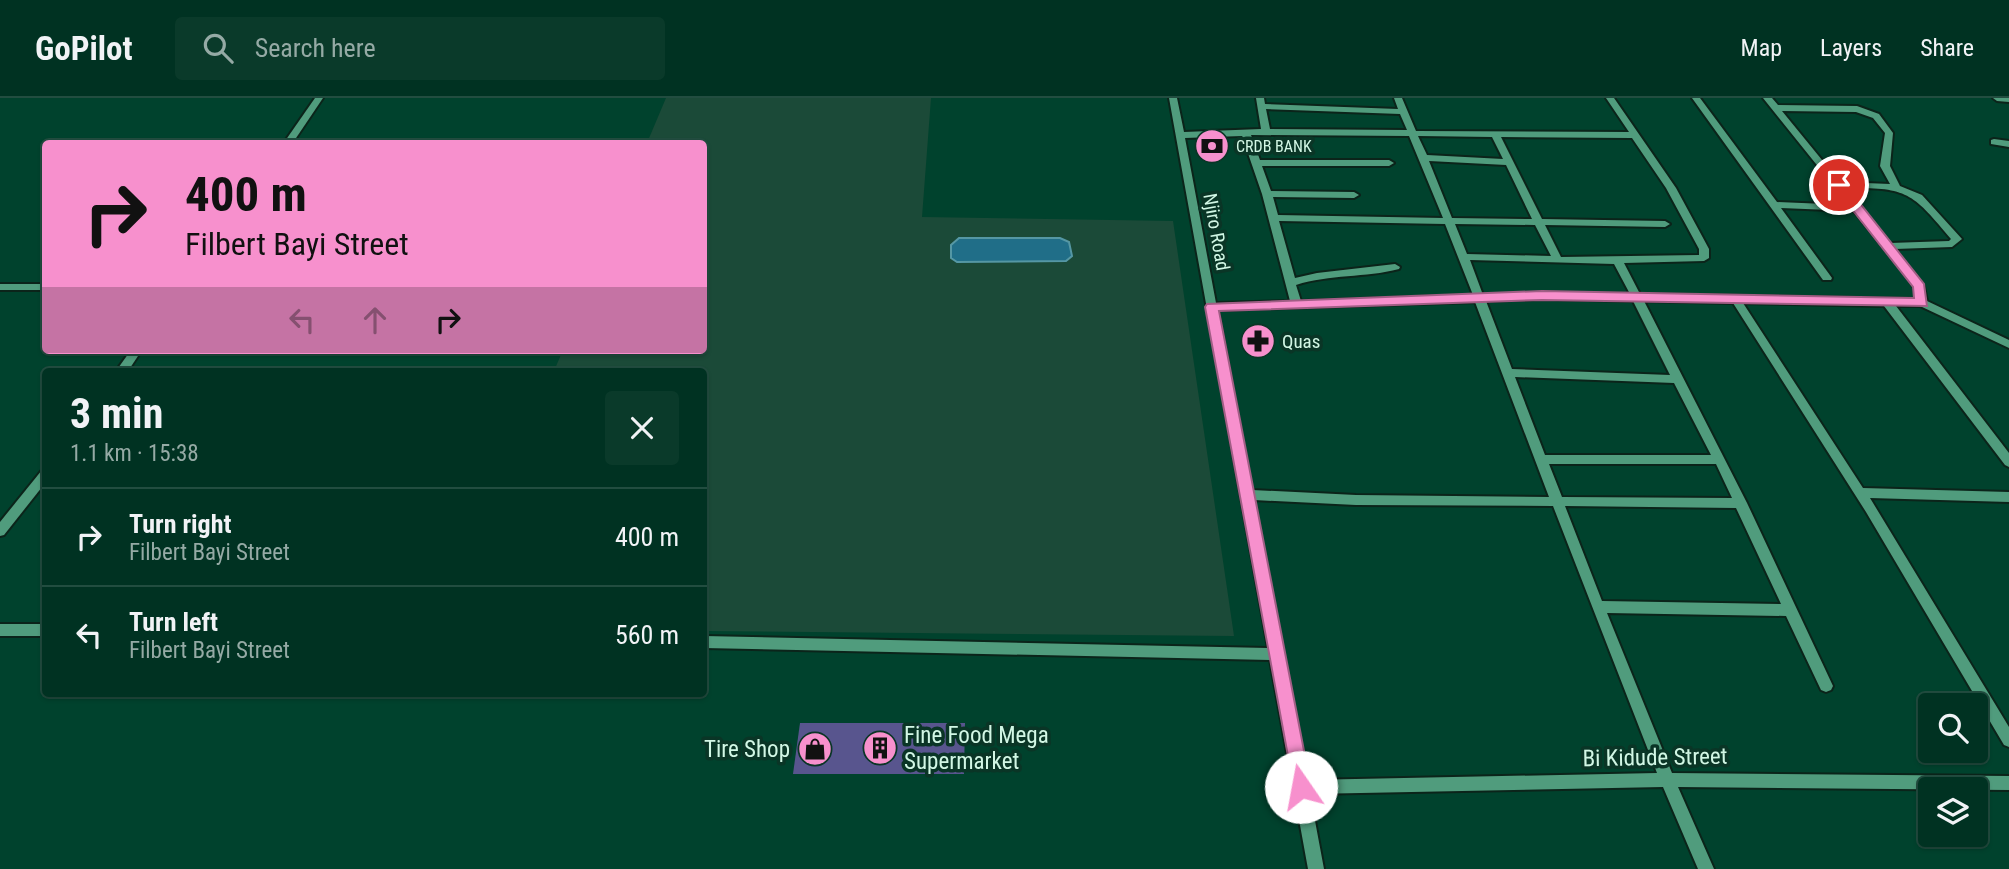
<!DOCTYPE html>
<html lang="en">
<head>
<meta charset="utf-8">
<style>
  :root { --surface:#003222; --page:#0a3a2a; --text:#f1f3f6; --muted:#95aaa5; --line:#224d40 }
  body { margin:0; font-family:"Roboto Condensed",sans-serif; background:var(--page); color:var(--text); height:100vh; display:flex; flex-direction:column; font-size:26px; white-space:nowrap }
  * { box-sizing:border-box; margin:0 }
  p { font-size:23px; color:var(--muted) }
  .icon { flex:none; width:38px; height:38px; fill:none; stroke:currentColor; stroke-width:2; stroke-linecap:round; stroke-linejoin:round }
  .map { position:relative; flex:1; overflow:hidden }
  .details { position:absolute; left:42px; top:270px; width:665px; height:329px; display:flex; flex-direction:column; background:var(--surface); border-radius:7px; box-shadow:0 2px 5px #0004,0 0 0 2px var(--line) }
  .details>* { flex:none }
  .hud { position:absolute; left:42px; top:42px; width:665px; height:214px; border-radius:7px; box-shadow:0 2px 5px #0004,0 0 0 2px var(--line); background:#f790cd; color:#111; overflow:hidden }
  .fabs { position:absolute; left:1918px; top:595px; display:grid; gap:14px }
  .fabs a { display:grid; place-items:center; width:70px; height:70px; border-radius:7px; background:var(--surface); box-shadow:0 2px 5px #0004,0 0 0 2px var(--line); font-size:35px }
  .pin { position:absolute; display:grid; place-items:center; width:60px; height:60px; color:#fff; margin:-30px; border:4px solid #fff; border-radius:50%; box-shadow:0 2px 7px #0007 }
  .me { position:absolute; width:77px; margin:-38px; rotate:348deg; stroke-linejoin:round; filter:drop-shadow(0 0 5px #0008) }
  .turn { display:flex; align-items:center; gap:24px; height:147px; padding:0 28px; font-size:32px }
  .turn .icon { width:91px; height:91px; stroke-width:2.5 }
  .turn b { display:block; font-size:49px; line-height:60px }
  .lanes { display:flex; align-items:center; height:66px; padding:0 28px; background:#0003; justify-content:center; gap:35px; direction:ltr }
  .lanes .off { opacity:.35 }
  .round { display:grid; place-items:center; flex:none; width:74px; height:74px; border-radius:7px; background:var(--page) }
  .headline { display:flex; align-items:center; justify-content:space-between; height:119px; padding:0 28px }
  h1 { font-size:42px; font-weight:700; line-height:52px }
  ul { padding:0; list-style:none }
  li { display:flex; align-items:center; gap:21px; height:98px; padding:0 28px; border-top:2px solid var(--line) }
  li div { flex:1 }
  li b { display:block; font-size:26px }
  li em { font-style:normal }
  header { display:flex; align-items:center; gap:42px; box-sizing:border-box; height:98px; padding:0 35px; background:var(--surface); border-bottom:2px solid var(--line) }
  header strong { font-size:33px }
  nav { display:flex; gap:38px; margin-inline-start:auto; font-size:24px }
  .search { width:490px; height:63px; background:var(--page); display:flex; align-items:center; gap:18px; box-sizing:border-box; padding:0 24px; border-radius:7px; color:var(--muted); font-size:26px }
  .map>svg:first-child { display:block }
  .built { fill:#1b4a38 }
  .water { fill:#206e88; stroke:#5597a4; stroke-width:2 }
  .building { fill:#58558e }
  .lines { fill:none; stroke-linecap:round; stroke-linejoin:round }
  .minor-casing { stroke:#0b241a; stroke-width:4 }
  .minor { fill:#509c7d; fill-rule:evenodd }
  .route { fill:#f790cd; stroke:#a15e85; stroke-width:2 }
  .labels { text-anchor:middle; stroke-width:7; stroke-linejoin:round; paint-order:stroke }
  .far-poi-label { font-size:16px; fill:#d2f7e5; stroke:#0a3526; text-anchor:start }
  .street-label { font-size:19px; fill:#d2f7e5; stroke:#0a3526 }
  .poi-label { font-size:19px; fill:#d2f7e5; stroke:#0a3526; text-anchor:start }
  .near-poi-label { font-size:23px; fill:#d2f7e5; stroke:#0a3526; text-anchor:start }
  .near-street-label { font-size:23px; fill:#d2f7e5; stroke:#0a3526 }
</style>
</head>
<body>
<header>
<strong>GoPilot</strong>
<div class="search"><svg class="icon" aria-label="search" viewBox="0 0 24 24"><circle cx="10" cy="10" r="6"/><path d="M15 15l6 6"/></svg>Search here</div>
<nav><a>Map</a><a>Layers</a><a>Share</a></nav>
</header>
<div class="map">
<svg width="2009" height="771" viewBox="0 0 2009 771">
  <rect width="100%" height="100%" fill="#00422d"/>
  <path class="built" d="M666,0H931L922,119L1173,123L1234,538L704,533V273H554L563,252H704V46L647,45Z"/>
  <path class="water" d="M959,140H1060L1069,144L1072,158L1066,163L957,164L951,160V147Z"/>
  <path class="building" d="M800,625H965L964,676H793Z"/>
  <g class="lines">
    <g class="minor-casing">
      <g id="minor">
        <path d="M315,0H323L292,46H283Z"/>
        <path d="M1169,0H1177L1184,34L1261,31L1256,0H1264L1265,6L1398,11L1394,0H1402L1416,33L1629,34L1606,0H1614L1676,90L1709,151V160L1704,163L1624,165L1640,196L1916,201L1914,189L1907,179L1854,113L1781,110L1832,180L1831,182H1823L1692,0H1700L1777,104L1849,107L1763,0H1772L1778,7L1857,8L1879,16L1893,35L1890,68L1900,88L1922,97L1962,141L1952,149L1895,151L1924,189L1927,203L2009,242V250L1920,208H1896L2009,355V369L2005,367L1884,208L1743,205L1863,390L2009,394V404L1870,400L2009,629V649L2004,647L1866,414L1733,205L1644,203L1747,405L1833,588L1831,592L1826,594L1821,592L1786,518L1607,515L1672,675L2009,678V692L1678,689L1714,771H1698L1663,689L1310,696L1324,771H1308L1270,562L704,550V538L1268,550ZM1266,11L1400,16L1407,32L1270,31ZM1782,13L1856,14L1873,20L1885,35L1880,68L1890,86L1840,84ZM1251,37L1409,38L1443,120L1278,117L1273,99L1354,100L1359,97L1354,94L1271,93L1262,68H1389L1394,65L1389,62H1260ZM1242,38L1262,96L1290,203L1216,205L1185,40ZM1418,38L1492,39L1503,61L1427,57ZM1501,39L1632,40L1666,90L1699,151V157L1561,159L1545,127L1665,129L1670,126L1665,123L1542,121ZM1429,63L1506,67L1532,121L1452,120ZM1845,90C1907,89 1912,94 1951,141L1949,143L1890,145ZM1279,123L1445,126L1473,197L1301,203L1296,187C1330,176 1365,180 1399,171L1400,169L1395,166L1317,175L1295,180ZM1455,126L1535,127L1551,158L1467,156ZM1470,162L1614,166L1630,196L1542,195L1483,197ZM1542,201L1633,203L1670,277L1512,271L1486,203ZM1475,204L1549,399L1356,397L1252,392L1218,212ZM1515,279L1674,285L1711,357H1545ZM1549,366H1716L1732,400L1562,399ZM1254,402L1356,407L1553,408L1657,675L1307,682ZM1565,408L1736,410L1781,506L1602,503Z"/>
        <path d="M1993,0H2009V4L1997,3Z"/>
        <path d="M1994,41L2009,43V49L1991,46V42Z"/>
        <rect x="0" y="186" width="46" height="6"/>
        <path d="M131,252H142L128,273H116Z"/>
        <path d="M46,371V384L4,437L0,438V424L42,372Z"/>
        <rect x="0" y="526" width="46" height="12"/>
      </g>
    </g>
    <use href="#minor" class="minor"/>
  </g>
  <path class="route" d="M1839,83L1843,84L1924,186L1927,208L1542,202L1219,213L1311,689L1308,696L1301,699L1295,696L1205,209L1207,206L1542,193L1914,200L1913,189L1833,87Z"/>
  <defs>
    <g id="bank-disc" transform="scale(1.75)"><circle r="9.5" fill="#f790cd" stroke="#0a3526"/><path d="M-6-4H6V4H-6ZM0-2.3a2.3 2.3 0 1 0 0 4.6a2.3 2.3 0 1 0 0-4.6Z" fill="#111"/></g>
    <g id="pharmacy-disc" transform="scale(1.75)"><circle r="9.5" fill="#f790cd" stroke="#0a3526"/><path d="M-2-6h4v4h4v4h-4v4h-4v-4h-4v-4h4Z" fill="#111"/></g>
    <g id="building-disc" transform="scale(1.75)"><circle r="9.5" fill="#f790cd" stroke="#0a3526"/><path d="M-4-6H4V6H1V3H-1V6H-4ZM-2.5-4.3h1.7v1.8h-1.7ZM.8-4.3h1.7v1.8H.8ZM-2.5-1h1.7V.8h-1.7ZM.8-1h1.7V.8H.8Z" fill="#111"/></g>
    <g id="shop-disc" transform="scale(1.75)"><circle r="9.5" fill="#f790cd" stroke="#0a3526"/><path d="M-5-2.5h2.3a2.7 3.5 0 0 1 5.4 0H5L5.5 6h-11ZM-1.5-2.5h3a1.5 2.3 0 0 0-3 0Z" fill="#111"/></g>
  </defs>
  <g fill-rule="evenodd">
    <use href="#bank-disc" x="1212" y="48"/>
    <use href="#pharmacy-disc" x="1258" y="243"/>
    <use href="#building-disc" x="880" y="650"/>
    <use href="#shop-disc" x="815" y="651"/>
  </g>
  <g class="labels">
    <g class="far-poi-label">
      <text x="1236" y="54">CRDB BANK</text>
    </g>
    <g class="street-label">
      <text transform="translate(1217 134) rotate(80)" y="7">Njiro Road</text>
    </g>
    <g class="poi-label">
      <text x="1282" y="250">Quas</text>
    </g>
    <g class="near-poi-label">
      <text x="904" y="645">Fine Food Mega<tspan x="904" dy="26">Supermarket</tspan></text>
      <text x="790" y="659" text-anchor="end">Tire Shop</text>
    </g>
    <g class="near-street-label">
      <text transform="translate(1655 659) rotate(-1)" y="8">Bi Kidude Street</text>
    </g>
  </g>
</svg>
<div class="fabs">
<a><svg class="icon" aria-label="search" viewBox="0 0 24 24"><circle cx="10" cy="10" r="6"/><path d="M15 15l6 6"/></svg></a>
<a><svg class="icon" aria-label="layers" viewBox="0 0 24 24"><path d="M12 4l9 5-9 5-9-5zM3 14l9 5 9-5"/></svg></a>
</div>
<div class="pin" style="left:1839px;top:87px;background:#d93025"><svg class="icon" aria-label="arrive" viewBox="0 0 24 24"><path d="M6 21V4h12l-3 4 3 4H6"/></svg></div>
<svg class="me" style="left:1301px;top:689px" viewBox="-20 -20 40 40"><circle r="19" fill="#fff"/><path d="M0-13L10 11 0 6-10 11z" fill="#f790cd"/></svg>
<div class="hud">
<div class="turn"><svg class="icon" aria-label="right" viewBox="0 0 24 24"><path d="M7 20v-9h11M14 6l5 5-5 5"/></svg><div><b>400 m</b>Filbert Bayi Street</div></div>
<div class="lanes"><svg class="icon off" aria-label="left" viewBox="0 0 24 24"><path d="M17 20v-9H6M10 6l-5 5 5 5"/></svg><svg class="icon off" aria-label="ahead" viewBox="0 0 24 24"><path d="M12 20V5M6 11l6-6 6 6"/></svg><svg class="icon" aria-label="right" viewBox="0 0 24 24"><path d="M7 20v-9h11M14 6l5 5-5 5"/></svg></div>
</div>
<section class="details">
<div class="headline"><div><h1>3 min</h1><p>1.1 km · 15:38</p></div><a class="round"><svg class="icon" aria-label="close" viewBox="0 0 24 24"><path d="M6 6l12 12M18 6L6 18"/></svg></a></div>
<ul>
<li><svg class="icon" aria-label="right" viewBox="0 0 24 24"><path d="M7 20v-9h11M14 6l5 5-5 5"/></svg><div><b>Turn right</b><p>Filbert Bayi Street</p></div><em>400 m</em></li>
<li><svg class="icon" aria-label="left" viewBox="0 0 24 24"><path d="M17 20v-9H6M10 6l-5 5 5 5"/></svg><div><b>Turn left</b><p>Filbert Bayi Street</p></div><em>560 m</em></li>
</ul>
</section>
</div>
</body>
</html>
